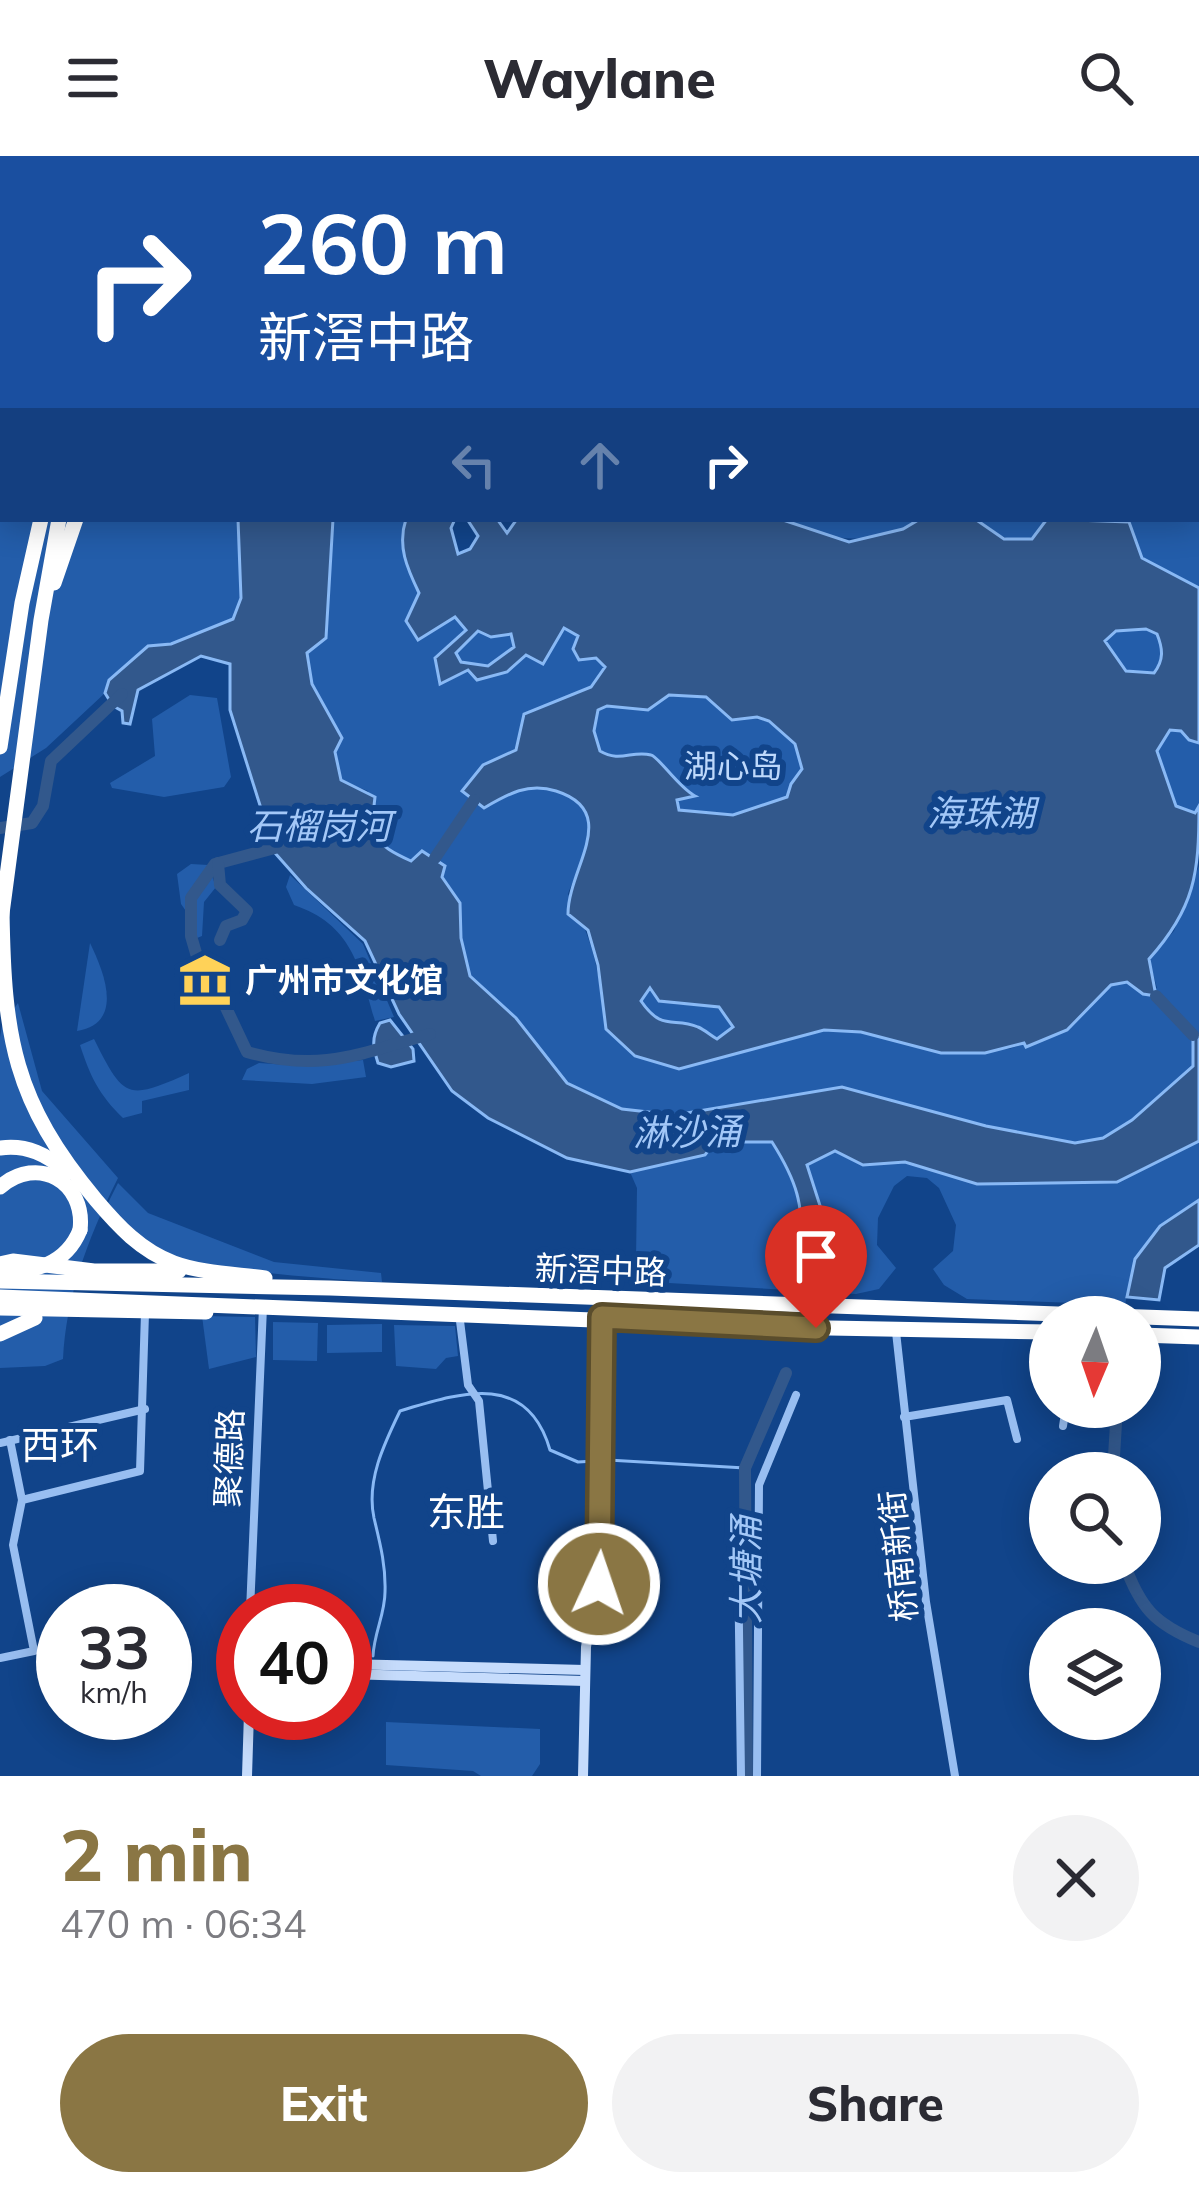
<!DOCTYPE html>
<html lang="en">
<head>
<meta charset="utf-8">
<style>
  :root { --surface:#fff; --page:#f2f2f3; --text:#2b2b33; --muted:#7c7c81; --accent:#8a7644 }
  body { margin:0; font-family:Mulish,"Noto Sans SC",sans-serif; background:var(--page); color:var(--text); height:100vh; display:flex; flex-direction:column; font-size:45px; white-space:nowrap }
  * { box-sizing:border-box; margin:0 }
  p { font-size:39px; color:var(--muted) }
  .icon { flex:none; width:66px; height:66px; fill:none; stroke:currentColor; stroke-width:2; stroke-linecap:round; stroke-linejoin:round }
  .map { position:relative; height:1620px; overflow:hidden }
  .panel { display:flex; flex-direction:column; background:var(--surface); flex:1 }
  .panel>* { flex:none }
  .banner { position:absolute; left:0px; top:0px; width:1200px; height:366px; box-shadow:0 6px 30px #0003; background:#1a4fa0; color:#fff; overflow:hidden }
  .needle { width:78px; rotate:182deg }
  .controls { position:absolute; left:1029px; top:1140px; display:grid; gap:24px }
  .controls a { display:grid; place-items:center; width:132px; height:132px; border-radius:50%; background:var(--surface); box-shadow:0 6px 30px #0003; font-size:60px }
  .speed { position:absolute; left:36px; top:1428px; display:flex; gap:24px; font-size:60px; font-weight:700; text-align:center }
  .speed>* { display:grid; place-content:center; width:156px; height:156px; border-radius:50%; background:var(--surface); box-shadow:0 6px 30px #0003; line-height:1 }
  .speed small { font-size:30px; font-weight:400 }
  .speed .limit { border:18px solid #d22; background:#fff; color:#111 }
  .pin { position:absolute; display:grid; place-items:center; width:102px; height:102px; color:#fff; margin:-123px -51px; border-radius:50% 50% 50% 0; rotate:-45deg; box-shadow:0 0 12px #0007 }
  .pin .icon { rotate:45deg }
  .me { position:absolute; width:132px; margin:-66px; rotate:3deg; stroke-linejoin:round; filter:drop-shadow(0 0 9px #0008) }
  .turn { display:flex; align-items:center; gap:42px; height:252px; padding:0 60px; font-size:54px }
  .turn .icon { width:156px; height:156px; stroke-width:2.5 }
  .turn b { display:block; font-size:84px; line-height:102px }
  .lanes { display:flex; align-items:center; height:114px; padding:0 60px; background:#0003; justify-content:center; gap:60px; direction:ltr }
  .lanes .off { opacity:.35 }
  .round { display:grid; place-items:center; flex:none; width:126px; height:126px; border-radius:63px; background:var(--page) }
  .head { display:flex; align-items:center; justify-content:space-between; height:204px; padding:0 60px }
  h1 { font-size:72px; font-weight:800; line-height:90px; color:var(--accent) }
  .button { display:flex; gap:24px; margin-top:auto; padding:24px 60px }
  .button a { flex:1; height:138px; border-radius:72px; background:var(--accent); color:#fff; font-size:48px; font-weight:800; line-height:138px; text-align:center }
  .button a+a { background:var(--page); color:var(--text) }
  header { display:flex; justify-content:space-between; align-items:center; height:156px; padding:0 60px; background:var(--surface); font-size:54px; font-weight:800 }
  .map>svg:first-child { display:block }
  .green { fill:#235daa }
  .water { fill:#32588c; stroke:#89b9f5; stroke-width:3; fill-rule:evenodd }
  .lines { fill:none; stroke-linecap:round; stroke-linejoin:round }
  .stream { stroke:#89b9f5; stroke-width:3 }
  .river { stroke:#32588c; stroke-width:12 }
  .street { stroke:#98bef1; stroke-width:8 }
  .secondary { stroke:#c6dcfc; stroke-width:10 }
  .highway { stroke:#fff; stroke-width:15 }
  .highway-bridge { stroke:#fff; stroke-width:15 }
  .route-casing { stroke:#5a4d2c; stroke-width:30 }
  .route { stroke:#8a7644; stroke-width:21 }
  .labels { text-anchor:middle; stroke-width:12; stroke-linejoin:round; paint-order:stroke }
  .park-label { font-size:33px; fill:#bed9fc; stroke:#11448a }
  .poi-label { font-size:33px; font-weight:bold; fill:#fff; stroke:#11448a; text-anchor:start }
  .street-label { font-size:33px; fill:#fff; stroke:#11448a }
  .water-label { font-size:36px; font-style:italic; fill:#a3c8f8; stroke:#11448a }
  .quarter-label { font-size:39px; fill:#fff; stroke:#11448a }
</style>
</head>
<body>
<header><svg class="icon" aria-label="menu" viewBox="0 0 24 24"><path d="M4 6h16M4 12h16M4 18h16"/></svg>Waylane<svg class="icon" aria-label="search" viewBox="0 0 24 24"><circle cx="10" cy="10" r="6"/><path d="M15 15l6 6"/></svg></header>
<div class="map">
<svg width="1199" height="1620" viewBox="0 0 1199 1620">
  <rect width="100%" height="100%" fill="#11448a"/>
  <g class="green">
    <path d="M0,0L254,3H3V363H238L241,442L233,463L171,488L147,490L109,524L105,537L46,592L0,621Z"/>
    <path d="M1197,252H1199V432L1142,402L1129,366L1124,363H1197Z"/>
    <path d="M333,363H406C397,390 407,412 420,437L407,465L419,483L455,461L466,474L435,502L468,514L477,523L559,482L563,472H569L605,512L592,531L524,558L516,594L483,609L484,652C495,646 507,636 518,633C548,626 592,638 590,674C590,694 575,719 568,738C589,776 598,806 602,848L679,913L824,874L861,876L941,897L1009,893L1067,874L1111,829L1127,826L1143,838L1157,832L1149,803L1174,775L1199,710V880H1193V909L1132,964L1103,982L1075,987L986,970L842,931L675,959L622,953L567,927L516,862L470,820L461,782L460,748L442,721L383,692L372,671L368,635L342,625L335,596L342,582L312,528L306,496L326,481Z"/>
    <path d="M780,363H920C869,393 831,385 780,363Z"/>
    <path d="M975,363H1047C1030,399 999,382 975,363Z"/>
    <path d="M1146,473L1157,478C1163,493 1164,503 1154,517L1127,515L1105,486L1116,475Z"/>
    <path d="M478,475L491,481L512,478L515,491L488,510L461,506L455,497Z"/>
    <path d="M190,539L217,542L231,621L224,631L164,641L112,632L110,627L155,600L152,563Z"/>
    <path d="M669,539L706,541L735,564C762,557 800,575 802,606C803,620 790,628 787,641L738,659L679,654L677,644L695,640L680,632L652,599L617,602L600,595L594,575L598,554L607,550L644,554Z"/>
    <path d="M1170,574L1181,575L1189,584L1199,587V650L1195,657L1176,650L1157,595Z"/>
    <path d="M191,708L208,709L216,731L204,746L202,780L187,786L188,758L181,748L177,718Z"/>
    <path d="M290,719L363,788L394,861L375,865C359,809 352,769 294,749L286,731Z"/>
    <path d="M90,787C104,816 125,867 77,875Z"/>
    <path d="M650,831L674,848L719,851L733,870L717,883C692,867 670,870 646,854L649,863L644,871C633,868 626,860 625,848L633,845L645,851L641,844Z"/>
    <path d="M18,847L42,935L118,1022C89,1080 66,1139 63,1203L45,1210L0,1212V881L2,870Z"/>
    <path d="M94,883C124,943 127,945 189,917V934L142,945V957L123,962C99,939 90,920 80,889Z"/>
    <path d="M363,904L366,921L312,928L242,924L247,913L259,907L303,910Z"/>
    <path d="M715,985L772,986L794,1022L804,1094L828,1093L824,1062L807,1009L835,995L863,1009L904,1006L978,1028L1116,1026L1199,985V1044C1147,1080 1138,1086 1125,1149L967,1143L944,1129L933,1113L953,1095L956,1069L939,1032L927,1022L907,1020L894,1030L878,1062L877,1089L896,1112L879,1133L856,1138L617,1124L636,1104L637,1032L630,1016L705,999Z"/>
    <path d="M118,1027L148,1057L274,1106L381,1117L382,1126C337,1124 180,1113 148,1091C133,1080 120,1064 106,1051Z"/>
    <path d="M202,1160L255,1161L256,1201L209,1213Z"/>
    <path d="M273,1166L318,1167L317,1205L273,1204Z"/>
    <path d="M382,1168V1196L327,1197V1169Z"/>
    <path d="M394,1169L455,1170L458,1200L446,1202L436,1213L396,1210Z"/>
    <path d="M386,1566L540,1573V1608L532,1620H481L473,1615L386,1609Z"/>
  </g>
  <g class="water">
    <path d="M238,363H333L326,482L307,497L312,528L342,582L335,596L341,624L375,641C370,681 374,688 411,705L422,695L445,710L442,721L460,747L461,782L470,820L516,862L567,927L622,953L675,959L842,931L986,970L1075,987L1103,982L1132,964L1193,910V879L1199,880V985L1117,1026L977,1028L905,1006L863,1009L835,995L807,1009L824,1062L828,1094H803C802,1047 798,1027 772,986H715L705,999L630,1016L567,1002L488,962L452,935L399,858L365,785L306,732L275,697L230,554V508L201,500L138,534L130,568L123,567L122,555L113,550L105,537L109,524L148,490L171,488L233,463L241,442Z"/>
    <path d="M406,363H455L451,372L458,398L470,393L478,380L467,363H497L507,377L517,363H780L849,386L903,373L920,363H975L1004,383H1032L1047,363L1129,366L1142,402L1199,432V587L1189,584L1181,575L1170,574L1157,595L1176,650L1195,657L1199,650C1199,717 1195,752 1149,803L1156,840L1143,838L1127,826L1111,829L1067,874L1026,891L1024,887L985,897H941L861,876L824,874L679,913L635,900L606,873L598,809L588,774L568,758C568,712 622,656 556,635C528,626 508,638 484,652L462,635L483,609L516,594L524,558L591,531L605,511L596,502L579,504L573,493L578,480L564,472L543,508L526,499L507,516L477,524L468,514L440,528L435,502L466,474L455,461L418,484L406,465L419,437C407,412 397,390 406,363ZM1146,473L1157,478C1163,493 1164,504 1154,517L1126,515L1105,485L1116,475ZM478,475L491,481L511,478L514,491L488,510L461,506L456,497ZM669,539L706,541L732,564L757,561L769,565L795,588L802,613L791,628L787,641L733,659L679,654L677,644L695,640C679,632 658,600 651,599C632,594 620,607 600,595L594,575L598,554L607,550L648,554ZM650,832L659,845L719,851L733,871L717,883C710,879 705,874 698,871C674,860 663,877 641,845Z"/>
    <path d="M390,864L413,893L414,905L391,911L378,907C373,891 371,882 380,867Z"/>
    <path d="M1199,1044V1089L1165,1112L1159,1144L1127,1141L1135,1103L1160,1070Z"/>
  </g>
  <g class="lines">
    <g class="stream">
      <path d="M608,1304L745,1312"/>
      <path d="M373,1500C374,1477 385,1458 385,1436C386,1410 380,1387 374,1362C366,1325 384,1288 400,1255C460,1237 527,1214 550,1294L578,1306L595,1305"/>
    </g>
    <g class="river">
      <path d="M659,3V0"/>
      <path d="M0,45L3,41"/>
      <path d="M0,92L3,94"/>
      <path d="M0,672L32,667L43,650L51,605L122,538"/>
      <path d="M286,689L215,708L191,742V780L198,804L220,839L247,896C320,917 359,898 430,878"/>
      <path d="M435,702L474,644"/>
      <path d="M218,707L220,729L247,755L242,764L226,770L220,784"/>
      <path d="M1156,840L1193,879"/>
      <path d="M806,1139L811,1080"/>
      <path d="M1113,1317L1117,1251"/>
      <path d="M1124,1407C1140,1451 1154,1468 1199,1486"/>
      <path d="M747,1620L745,1312L786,1217"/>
    </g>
    <g class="street">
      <path d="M538,3L540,0"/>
      <path d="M1052,3L1057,0"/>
      <path d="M1197,199L1199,197"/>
      <path d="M459,1157L468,1229L479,1245L493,1385"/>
      <path d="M896,1176L926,1446L955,1620"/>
      <path d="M904,1261L1007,1244L1017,1283"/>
      <path d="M1063,1270L1066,1251"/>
      <path d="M10,1284L22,1344"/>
      <path d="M0,1287L145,1253"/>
      <path d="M738,1402L741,1620"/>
      <path d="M250,1455L263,1151"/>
      <path d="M0,1502L34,1495L13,1389L22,1344L140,1315L145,1157"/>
      <path d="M757,1620L759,1329L796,1239"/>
    </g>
    <g class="secondary">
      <path d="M345,1508L585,1514"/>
      <path d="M345,1518L585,1525"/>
      <path d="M247,1620L249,1557"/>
      <path d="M583,1620L586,1491L602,1396L601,1161"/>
    </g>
    <g class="highway">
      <path d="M183,3L185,0"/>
      <path d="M207,3L209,0"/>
      <path d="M225,3L227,0"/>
      <path d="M248,3L250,0"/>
      <path d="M54,427L76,363"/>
      <path d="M0,591L22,447L41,363"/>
      <path d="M2,755C4,881 13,945 96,1044C118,1070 141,1095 174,1107C201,1117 236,1118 265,1122"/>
      <path d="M1,765L41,464L59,363"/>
      <path d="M0,992C27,988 47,999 68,1016"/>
      <path d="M0,1031C38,998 86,1026 80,1074"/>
      <path d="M0,1108L13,1105L94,1115H179"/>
      <path d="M0,1125L330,1132L1199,1163"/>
      <path d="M0,1141L776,1171L1050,1176"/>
      <path d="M0,1152L206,1156"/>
      <path d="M0,1178L35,1162"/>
      <path d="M1140,1179L1199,1181"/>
    </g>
    <path class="highway-bridge" d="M0,1118C35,1115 66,1109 80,1074"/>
  </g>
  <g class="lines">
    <g class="route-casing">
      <path id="route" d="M599,1428L602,1161L816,1172"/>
    </g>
    <use href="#route" class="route"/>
  </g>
  <defs>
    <g id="museum-bare" transform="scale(4.14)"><path d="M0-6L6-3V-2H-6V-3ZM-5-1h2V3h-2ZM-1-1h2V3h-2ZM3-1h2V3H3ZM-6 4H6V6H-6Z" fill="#ffd258" stroke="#11448a" stroke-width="2.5" paint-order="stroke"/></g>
  </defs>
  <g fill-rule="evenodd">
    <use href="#museum-bare" x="205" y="824"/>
  </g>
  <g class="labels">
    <g class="park-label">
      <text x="733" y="622">湖心岛</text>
    </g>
    <g class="poi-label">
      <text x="245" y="836">广州市文化馆</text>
    </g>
    <g class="street-label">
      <text transform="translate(601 1114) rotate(2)" y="12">新滘中路</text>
      <text transform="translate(229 1302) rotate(-88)" y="12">聚德路</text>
      <text transform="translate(898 1400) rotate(-96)" y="12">桥南新街</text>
    </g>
    <g class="water-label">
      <text x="981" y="670">海珠湖</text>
      <text x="319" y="683">石榴岗河</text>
      <text transform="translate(687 976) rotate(-1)" y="13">淋沙涌</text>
      <text transform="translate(746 1414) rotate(-90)" y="13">大塘涌</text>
    </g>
    <g class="quarter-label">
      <text x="60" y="1303">西环</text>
      <text x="466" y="1370">东胜</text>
    </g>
  </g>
</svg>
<div class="controls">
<a><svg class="needle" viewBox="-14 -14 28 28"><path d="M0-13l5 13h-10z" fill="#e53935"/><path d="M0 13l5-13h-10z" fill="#7c7c81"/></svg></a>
<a><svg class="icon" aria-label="search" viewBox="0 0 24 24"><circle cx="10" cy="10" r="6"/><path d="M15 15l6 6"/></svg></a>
<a><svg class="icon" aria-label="layers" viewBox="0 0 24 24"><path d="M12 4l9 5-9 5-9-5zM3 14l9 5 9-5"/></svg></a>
</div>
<div class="speed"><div>33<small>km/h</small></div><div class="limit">40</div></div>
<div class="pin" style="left:816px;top:1172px;background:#d93025"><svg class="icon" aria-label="arrive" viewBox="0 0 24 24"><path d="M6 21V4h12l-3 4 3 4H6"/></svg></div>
<svg class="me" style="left:599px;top:1428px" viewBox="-20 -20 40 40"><circle r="17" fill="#8a7644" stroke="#fff" stroke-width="3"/><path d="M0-11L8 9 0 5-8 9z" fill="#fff"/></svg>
<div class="banner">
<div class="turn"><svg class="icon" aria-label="right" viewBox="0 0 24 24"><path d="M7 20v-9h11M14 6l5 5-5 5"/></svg><div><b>260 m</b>新滘中路</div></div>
<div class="lanes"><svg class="icon off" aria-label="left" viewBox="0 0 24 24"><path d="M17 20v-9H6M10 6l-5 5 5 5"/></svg><svg class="icon off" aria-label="ahead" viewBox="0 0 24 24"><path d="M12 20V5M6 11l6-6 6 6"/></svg><svg class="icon" aria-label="right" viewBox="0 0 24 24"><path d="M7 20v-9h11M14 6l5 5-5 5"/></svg></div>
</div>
</div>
<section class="panel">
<div class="head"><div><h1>2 min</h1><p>470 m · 06:34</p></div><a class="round"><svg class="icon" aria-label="close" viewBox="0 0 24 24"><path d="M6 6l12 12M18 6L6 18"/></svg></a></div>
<div class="button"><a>Exit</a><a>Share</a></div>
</section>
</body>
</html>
